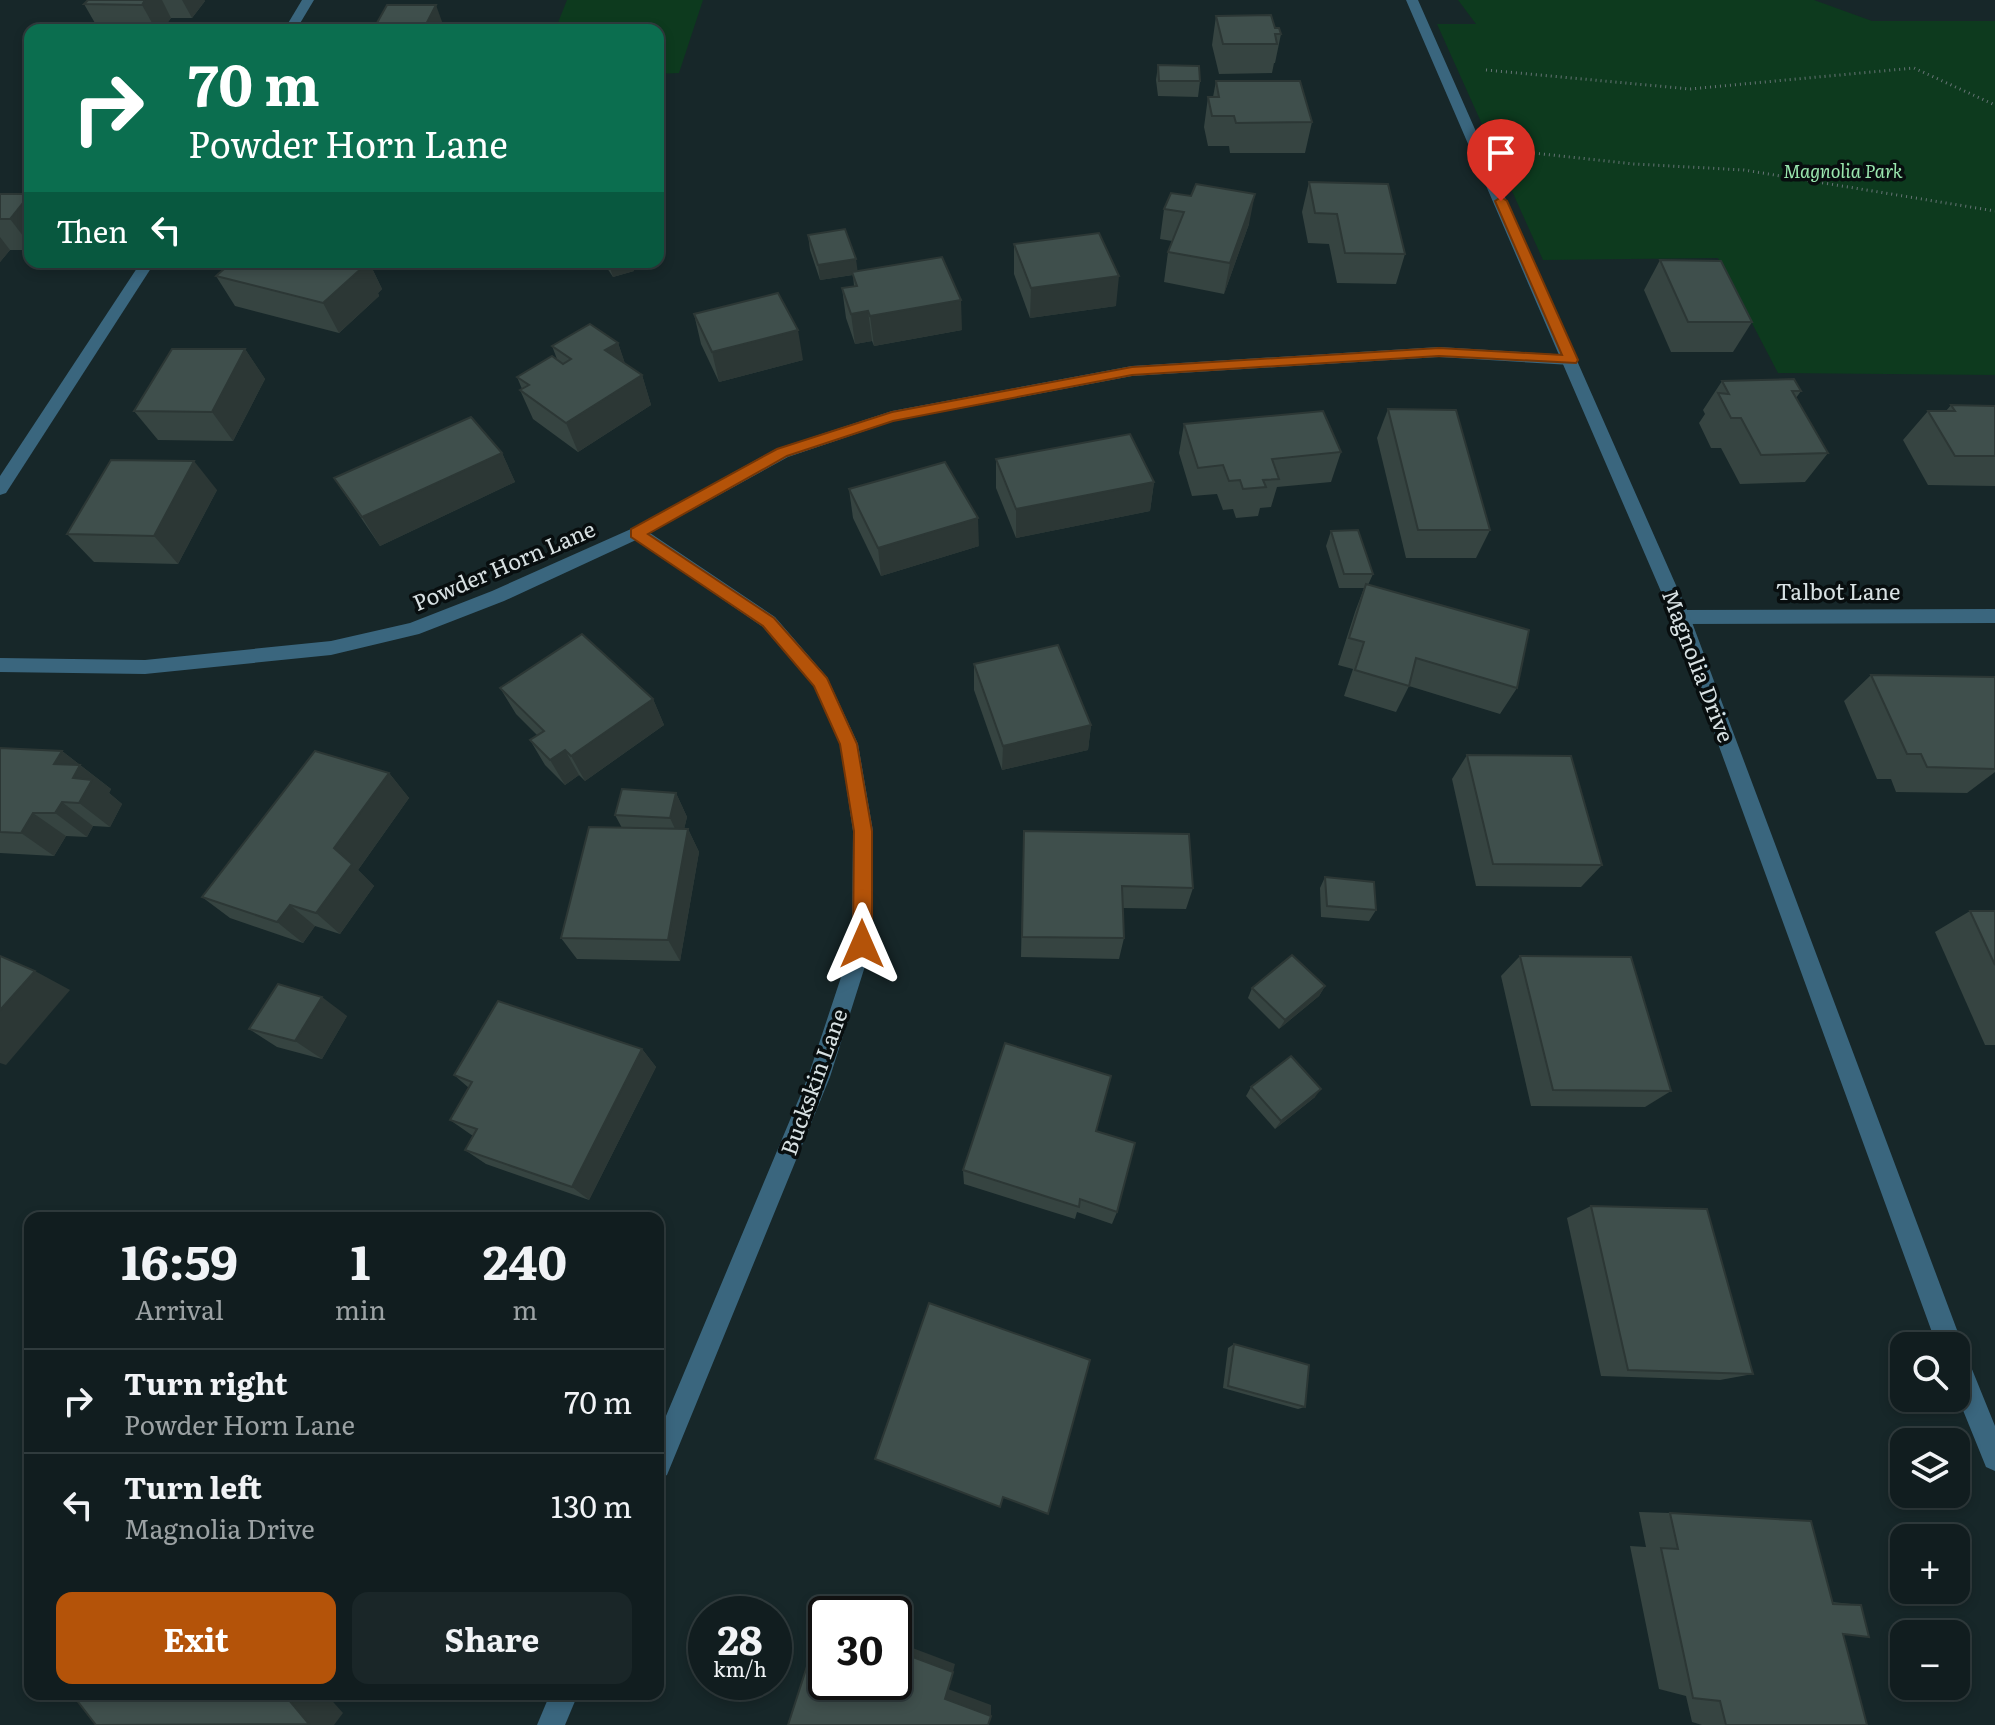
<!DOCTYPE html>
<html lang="en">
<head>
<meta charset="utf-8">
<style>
  :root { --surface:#111d1f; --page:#1a2628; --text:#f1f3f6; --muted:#9ca2a4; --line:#303b3d; --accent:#b45309 }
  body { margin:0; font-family:Literata,serif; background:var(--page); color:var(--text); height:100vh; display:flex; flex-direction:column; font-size:30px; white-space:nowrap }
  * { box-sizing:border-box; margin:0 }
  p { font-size:26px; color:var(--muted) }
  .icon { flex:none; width:44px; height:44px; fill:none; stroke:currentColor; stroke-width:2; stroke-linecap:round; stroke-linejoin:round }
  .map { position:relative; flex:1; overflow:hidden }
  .panel { position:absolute; left:24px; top:1212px; width:640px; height:488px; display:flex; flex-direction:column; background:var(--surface); border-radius:16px; box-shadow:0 4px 12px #0003,0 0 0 2px var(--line) }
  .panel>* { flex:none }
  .hud { position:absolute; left:24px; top:24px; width:640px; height:244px; border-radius:16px; box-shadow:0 4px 12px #0003,0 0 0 2px var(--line); background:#0b6e4f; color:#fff; overflow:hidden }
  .fabs { position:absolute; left:1890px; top:1332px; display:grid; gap:16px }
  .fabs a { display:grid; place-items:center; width:80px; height:80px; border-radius:16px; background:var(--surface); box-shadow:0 4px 12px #0003,0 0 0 2px var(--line); font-size:40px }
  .speed { position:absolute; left:688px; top:1596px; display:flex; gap:16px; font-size:40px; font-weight:700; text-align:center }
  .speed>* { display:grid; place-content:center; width:104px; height:104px; border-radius:50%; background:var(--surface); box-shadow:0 4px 12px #0003,0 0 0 2px var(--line); line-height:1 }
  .speed small { font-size:20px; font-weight:400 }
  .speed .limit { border:4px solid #111; border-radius:12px; background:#fff; color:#111 }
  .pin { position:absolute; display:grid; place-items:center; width:68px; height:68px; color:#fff; margin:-82px -34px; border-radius:50% 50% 50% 0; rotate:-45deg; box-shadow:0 0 8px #0007 }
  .pin .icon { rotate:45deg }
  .me { position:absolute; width:88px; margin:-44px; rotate:0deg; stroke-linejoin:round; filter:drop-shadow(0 0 6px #0008) }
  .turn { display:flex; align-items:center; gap:28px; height:168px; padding:0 32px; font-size:36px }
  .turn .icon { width:104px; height:104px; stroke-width:2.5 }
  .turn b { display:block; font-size:56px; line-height:68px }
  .then { display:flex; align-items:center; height:76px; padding:0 32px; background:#0003; gap:16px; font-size:30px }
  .eta { display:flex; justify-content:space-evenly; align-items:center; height:136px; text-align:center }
  .eta b { font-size:48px; font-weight:700; line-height:56px }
  .button { display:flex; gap:16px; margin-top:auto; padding:16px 32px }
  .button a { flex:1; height:92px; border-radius:16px; background:var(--accent); color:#fff; font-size:32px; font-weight:700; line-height:92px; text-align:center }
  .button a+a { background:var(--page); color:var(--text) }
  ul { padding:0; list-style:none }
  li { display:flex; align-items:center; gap:24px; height:104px; padding:0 32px; border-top:2px solid var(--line) }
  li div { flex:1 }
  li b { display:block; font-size:30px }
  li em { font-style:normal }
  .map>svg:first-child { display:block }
  .green { fill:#0d3a1e }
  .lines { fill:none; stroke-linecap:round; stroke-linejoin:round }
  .path { stroke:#677476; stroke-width:3; stroke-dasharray:1 4; stroke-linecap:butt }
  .minor { fill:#3a667e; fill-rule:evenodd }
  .tertiary { fill:#3a667e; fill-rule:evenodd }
  .wall { fill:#364441 }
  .shaded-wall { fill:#2c3735 }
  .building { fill:#3f4f4c; stroke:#2c3735; stroke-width:2 }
  .route { fill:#b45309; stroke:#753606; stroke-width:2 }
  .labels { text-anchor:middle; stroke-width:7; stroke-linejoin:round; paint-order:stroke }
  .far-park-label { font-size:18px; font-style:italic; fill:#9ae7af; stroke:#080e0f }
  .street-label { font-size:22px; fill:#d8e1e3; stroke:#080e0f }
</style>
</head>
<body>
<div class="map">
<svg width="1995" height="1725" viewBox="0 0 1995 1725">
  <rect width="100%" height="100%" fill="#172729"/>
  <g class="green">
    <path d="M567,0H703L679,73L658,74V30H555Z"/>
    <path d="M1458,0H1814L1872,21H1995V375L1778,373L1718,258L1543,260L1437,24H1476Z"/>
  </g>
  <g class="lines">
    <g class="path">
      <path d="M1486,70L1690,89L1914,68L1995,105"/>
      <path d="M1524,152L1634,164L1744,170L1995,211"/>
    </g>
    <g class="minor">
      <path d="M1439,347L1571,355L1578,360L1571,365L1439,357L1132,376L894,421L788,457L650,533L775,617L827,677L858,744L873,831L872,944L830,1077L667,1475L658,1479V1435L808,1077L852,944L853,831L840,744L814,686L763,627L636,540L504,601L419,634L331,655L145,674L0,672V658L145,660L331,641L410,623L492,591L631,529L776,449L892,411L1132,366Z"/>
      <path d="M1995,609V623L1681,624L1672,617L1681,610Z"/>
      <path d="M550,1694H578L565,1725H537Z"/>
    </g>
    <g class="tertiary">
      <path d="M302,0H314L296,30H284Z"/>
      <path d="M1406,0H1418L1690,617L1963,1346L1961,1350L1965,1352L1995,1426V1471L1986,1467L1956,1393V1346H1937L1672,617Z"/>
      <path d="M141,262H155L6,493L0,495V476Z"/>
    </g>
  </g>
  <g class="wall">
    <path d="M88,0H204L205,1L192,18H171L162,30H99L84,4Z"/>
    <path d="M1216,16L1275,28L1281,34L1275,63H1274L1272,73L1219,74L1212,45Z"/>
    <path d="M1158,65L1200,81L1198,97L1158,96L1156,80Z"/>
    <path d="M1216,81L1312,122L1305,153H1230L1229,146H1208L1204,127L1208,97H1213Z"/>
    <path d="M1309,182L1405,254L1396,284L1337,283L1329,244L1308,243L1302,212Z"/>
    <path d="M0,194H30V250H10L0,262Z"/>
    <path d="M1164,209L1249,224L1224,294L1164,282L1168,252L1172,241L1160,239Z"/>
    <path d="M808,235L857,271L962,330L874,346L872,341L855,344L846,318L842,288L854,286L853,275L820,280L810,250Z"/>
    <path d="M1014,244L1116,306L1030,318L1014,274Z"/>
    <path d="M1660,260L1752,322L1733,352H1671L1644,290Z"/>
    <path d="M232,262H369L382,289L378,293L379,296L339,333L235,306L216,276Z"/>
    <path d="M603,262H632L634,271L613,277Z"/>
    <path d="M694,314L803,360L719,382L701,344Z"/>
    <path d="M618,343L625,364L642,375L651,405L578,452L533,419L520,390L522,389L517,377L557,359L552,346Z"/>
    <path d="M245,349L265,379L233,441L158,440L134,411Z"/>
    <path d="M1722,381L1801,391L1796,398L1828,453L1805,482L1740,484L1721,448H1711L1699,423L1705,414L1703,410Z"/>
    <path d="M1951,405L1995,406V486L1928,485L1903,440L1928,411H1946Z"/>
    <path d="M1388,409L1490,530L1476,558H1406L1377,438Z"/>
    <path d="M1184,424L1341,452L1331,482L1277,487L1271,507L1260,508L1258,516L1236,518L1233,509L1223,510L1217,494L1192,496L1179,453Z"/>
    <path d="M502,453L515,482L380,546L334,478Z"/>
    <path d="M996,459L1154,482L1150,511L1016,538L996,488Z"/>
    <path d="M849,489L979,546L881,576L853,518Z"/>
    <path d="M217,490L178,564L94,562L67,534Z"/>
    <path d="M1331,531L1373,574L1368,585L1517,688L1500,714L1409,686L1396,712L1344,696L1353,669L1338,665L1355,612L1364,588H1339L1326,546Z"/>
    <path d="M974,664L1091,725L1088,750L1002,770L974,690Z"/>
    <path d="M1871,675L1995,677V772L1967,793L1896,792L1891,779H1877L1844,701Z"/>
    <path d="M500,688L653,699L664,725L585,781L579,775L565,785L545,765L530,740L537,735L516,714Z"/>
    <path d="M0,748L62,751L111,789L109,793L122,804L110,827L93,826L87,837L66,836L54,856L0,853Z"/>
    <path d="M1467,755L1602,865L1581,887L1476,886L1452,779Z"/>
    <path d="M389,773L409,798L358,870L374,886L340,934L315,926L303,943L230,918L202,897Z"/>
    <path d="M676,793L687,817L684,829H688L699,852L680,961L577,959L561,938L622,828L615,815Z"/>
    <path d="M1023,854L1193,888L1186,909L1123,908L1124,938L1119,959L1021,957Z"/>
    <path d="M1325,877L1376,910L1369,921L1321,917L1320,888Z"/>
    <path d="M1970,911H1995V1045H1985L1935,932Z"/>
    <path d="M1520,956L1671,1091L1645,1107L1531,1106L1501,976Z"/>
    <path d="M1325,986L1319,996L1279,1029L1248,998L1252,988Z"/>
    <path d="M347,1016L322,1059L277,1047L249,1029Z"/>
    <path d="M642,1049L656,1067L589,1200L486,1164L465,1150L473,1136L450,1120L469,1088L454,1075Z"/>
    <path d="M1251,1087L1315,1097L1275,1129L1246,1096Z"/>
    <path d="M1096,1131L1117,1212L1112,1224L1077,1212L1075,1219L964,1184L963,1170Z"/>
    <path d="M1591,1206L1753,1374L1720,1380L1601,1376L1567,1218Z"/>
    <path d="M1234,1344L1305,1407L1298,1409L1223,1388L1228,1348Z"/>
    <path d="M1639,1512L1670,1513L1832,1602L1861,1605L1843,1634L1867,1725H1702L1692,1722L1686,1696L1659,1689L1630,1546L1646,1547Z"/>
  </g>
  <g class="shaded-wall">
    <path d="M145,0H162L171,18L162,30H156L142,5Z"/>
    <path d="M182,0H204L205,1L192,18Z"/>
    <path d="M436,5L445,30H423Z"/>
    <path d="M30,194V245L10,219Z"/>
    <path d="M1255,194L1249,224L1224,294L1230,263Z"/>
    <path d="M0,237L10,250L0,262Z"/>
    <path d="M856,259L858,274L820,280L818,265Z"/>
    <path d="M364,262H369L382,289L378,293L379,296L339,333L323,303Z"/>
    <path d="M608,262H632L634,271L613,277Z"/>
    <path d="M1119,276L1116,306L1030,318L1031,288Z"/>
    <path d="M961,300L962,330L874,346L870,316Z"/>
    <path d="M868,311L872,341L855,344L851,314Z"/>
    <path d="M798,330L803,360L719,382L712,352Z"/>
    <path d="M618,343L628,372L605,350Z"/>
    <path d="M245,349L265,379L233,441L212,412Z"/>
    <path d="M642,375L651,405L578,452L566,423Z"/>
    <path d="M502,453L515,482L380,546L362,517Z"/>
    <path d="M194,461L217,490L178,564L154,536Z"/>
    <path d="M1154,482L1150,511L1016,538V509Z"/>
    <path d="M978,518L979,546L881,576L878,548Z"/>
    <path d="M653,699L664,725L585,781L571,756Z"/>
    <path d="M1091,725L1088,750L1002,770L1003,746Z"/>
    <path d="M565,750L579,775L565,785L550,760Z"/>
    <path d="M62,751L111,789L109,793L122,804L110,827L79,803L54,764Z"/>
    <path d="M389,773L409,798L358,870L374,886L340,934L316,913L334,848Z"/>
    <path d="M676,793L687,817L681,842L670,818Z"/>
    <path d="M62,802L93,826L87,837L55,813Z"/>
    <path d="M33,813L66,836L54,856L21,833Z"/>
    <path d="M688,829L699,852L680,961L668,940Z"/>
    <path d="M290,905L315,926L303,943L277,922Z"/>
    <path d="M35,971L70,990L6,1065L0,1063V1010Z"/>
    <path d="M1325,986L1319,996L1279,1029L1285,1020Z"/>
    <path d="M322,997L347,1016L322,1059L295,1041Z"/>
    <path d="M642,1049L656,1067L589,1200L572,1187Z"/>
    <path d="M1321,1089L1315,1097L1275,1129L1281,1121Z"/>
    <path d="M894,1641L955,1664L953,1672L894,1650Z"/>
    <path d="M948,1689L991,1705V1716L945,1699Z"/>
    <path d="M284,1694H326L343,1713L334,1725H309Z"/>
  </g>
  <g class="building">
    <path d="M88,0H145L142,5L84,4Z"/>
    <path d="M387,5H436L423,30H373Z"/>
    <path d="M1271,15L1275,28H1279L1281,34H1275L1277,44H1223L1216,16Z"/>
    <path d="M1158,65L1199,66L1200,81H1159Z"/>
    <path d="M1216,81H1300L1312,122L1236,123L1234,116H1212L1208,97H1219Z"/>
    <path d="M1309,182L1388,184L1405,254L1345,253L1337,214L1315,213Z"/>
    <path d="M1196,184L1255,194L1230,263L1168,252L1184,212L1164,209L1171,193L1191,196Z"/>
    <path d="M0,194H30L10,219H0Z"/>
    <path d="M845,229L856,259L818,265L808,235Z"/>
    <path d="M1099,233L1119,276L1031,288L1014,244Z"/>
    <path d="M942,257L961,300L870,316L868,311L851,314L842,288L857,286L852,272Z"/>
    <path d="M1660,260L1721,261L1752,322H1688Z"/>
    <path d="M232,262H364L361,265L364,266L323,303L216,276Z"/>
    <path d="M778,293L798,330L712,352L694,314Z"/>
    <path d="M590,324L618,343L605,350L642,375L566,423L520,390L529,385L517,377L552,356L563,364L571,359L552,346Z"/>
    <path d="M172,349H245L212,412L134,411Z"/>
    <path d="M1794,379L1801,391H1792L1828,453L1761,455L1741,418H1731L1718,393L1729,394L1722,381Z"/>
    <path d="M1951,405L1995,406V456H1955L1928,411H1955Z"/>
    <path d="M1388,409L1456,410L1490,530H1418Z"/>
    <path d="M1323,411L1341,452L1272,459L1279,479L1263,480L1266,487L1243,489L1240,480L1229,481L1223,465L1198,468L1184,424Z"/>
    <path d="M471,417L502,453L362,517L334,478Z"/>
    <path d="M1130,434L1154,482L1016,509L996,459Z"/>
    <path d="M111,460L194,461L154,536L67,534Z"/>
    <path d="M945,462L978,518L878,548L849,489Z"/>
    <path d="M1358,530L1373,574H1344L1331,531Z"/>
    <path d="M1366,584L1529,630L1517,688L1416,658L1409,686L1355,670L1364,642L1349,638Z"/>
    <path d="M582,634L653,699L571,756L565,750L550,760L530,740L544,731L500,688Z"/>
    <path d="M1058,645L1091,725L1003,746L974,664Z"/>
    <path d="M1871,675L1995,677V769L1927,767L1921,754H1907Z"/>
    <path d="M0,748L62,751L54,764L80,765L73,778L92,780L79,803L62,802L55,813H33L21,833L0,832Z"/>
    <path d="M315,751L389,773L334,848L352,864L316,913L290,905L277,922L202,897Z"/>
    <path d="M1467,755L1571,756L1602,865L1493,864Z"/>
    <path d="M622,789L676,793L670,818L615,815Z"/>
    <path d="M589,827L688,829L668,940L561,938Z"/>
    <path d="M1024,831L1189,834L1193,888L1122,886L1124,938L1022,937Z"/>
    <path d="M1325,877L1374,882L1376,910L1327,906Z"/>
    <path d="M1970,911H1995V965Z"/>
    <path d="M1292,955L1325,986L1285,1020L1252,988Z"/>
    <path d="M0,956L35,971L0,1010Z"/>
    <path d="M1520,956L1631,957L1671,1091L1553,1090Z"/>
    <path d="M278,984L322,997L295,1041L249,1029Z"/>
    <path d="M498,1001L642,1049L572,1187L465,1150L477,1129L450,1120L472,1082L454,1075Z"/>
    <path d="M1005,1043L1111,1076L1096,1131L1135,1143L1117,1212L1080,1199L1079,1207L963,1170Z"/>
    <path d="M1291,1056L1321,1089L1281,1121L1251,1087Z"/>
    <path d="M1591,1206L1707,1209L1753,1374L1628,1370Z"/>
    <path d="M929,1303L1090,1360L1048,1514L1003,1497L1000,1507L875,1459Z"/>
    <path d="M1234,1344L1309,1365L1305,1407L1228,1386Z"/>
    <path d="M1670,1513L1811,1521L1833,1604L1861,1605L1869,1637L1843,1634L1867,1725H1726L1720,1701L1693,1698L1661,1548L1678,1549Z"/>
    <path d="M821,1623L826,1625V1682H894V1650L953,1672L945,1699L991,1716L988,1725H788Z"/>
    <path d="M72,1694H284L309,1724L96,1725Z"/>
  </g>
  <path class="route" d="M1501,197L1507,201L1578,360L1576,363L1439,356L1132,375L893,421L787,456L648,534L774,618L827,678L857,744L872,831V944L869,950L862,953L856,950L853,944L854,831L840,744L814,686L763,626L631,537V529L777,449L892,412L1132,367L1439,348L1562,355L1495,201Z"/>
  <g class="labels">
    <g class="far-park-label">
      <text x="1843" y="178">Magnolia Park</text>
    </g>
    <g class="street-label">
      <text transform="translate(504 566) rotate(-23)" y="8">Powder Horn Lane</text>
      <text x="1838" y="600">Talbot Lane</text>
      <text transform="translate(1698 666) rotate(69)" y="8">Magnolia Drive</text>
      <text transform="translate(814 1082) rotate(-70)" y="8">Buckskin Lane</text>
    </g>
  </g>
</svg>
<div class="fabs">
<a><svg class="icon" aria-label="search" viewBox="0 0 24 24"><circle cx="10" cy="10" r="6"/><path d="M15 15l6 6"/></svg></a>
<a><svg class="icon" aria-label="layers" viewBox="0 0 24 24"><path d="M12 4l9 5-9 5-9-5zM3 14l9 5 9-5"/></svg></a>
<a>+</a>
<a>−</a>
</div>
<div class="speed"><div>28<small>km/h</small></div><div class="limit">30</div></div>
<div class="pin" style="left:1501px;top:201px;background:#d93025"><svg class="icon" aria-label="arrive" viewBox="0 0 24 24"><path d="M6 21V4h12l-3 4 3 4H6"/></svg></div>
<svg class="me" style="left:862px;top:944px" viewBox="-20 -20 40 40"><path d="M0-17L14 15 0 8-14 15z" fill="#b45309" stroke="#fff" stroke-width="4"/></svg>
<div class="hud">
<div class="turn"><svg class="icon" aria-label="right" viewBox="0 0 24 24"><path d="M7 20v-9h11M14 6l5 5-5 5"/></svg><div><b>70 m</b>Powder Horn Lane</div></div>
<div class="then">Then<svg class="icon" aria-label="left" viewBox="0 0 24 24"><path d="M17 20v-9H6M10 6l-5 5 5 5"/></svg></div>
</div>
<section class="panel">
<div class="eta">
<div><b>16:59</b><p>Arrival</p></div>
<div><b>1</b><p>min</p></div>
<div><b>240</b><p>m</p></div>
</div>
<ul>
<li><svg class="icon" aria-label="right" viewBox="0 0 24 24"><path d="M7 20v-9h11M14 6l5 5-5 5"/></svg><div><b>Turn right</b><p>Powder Horn Lane</p></div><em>70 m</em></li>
<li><svg class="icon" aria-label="left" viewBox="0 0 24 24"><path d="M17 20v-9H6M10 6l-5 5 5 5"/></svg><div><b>Turn left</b><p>Magnolia Drive</p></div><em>130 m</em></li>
</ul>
<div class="button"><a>Exit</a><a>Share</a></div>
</section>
</div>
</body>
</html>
